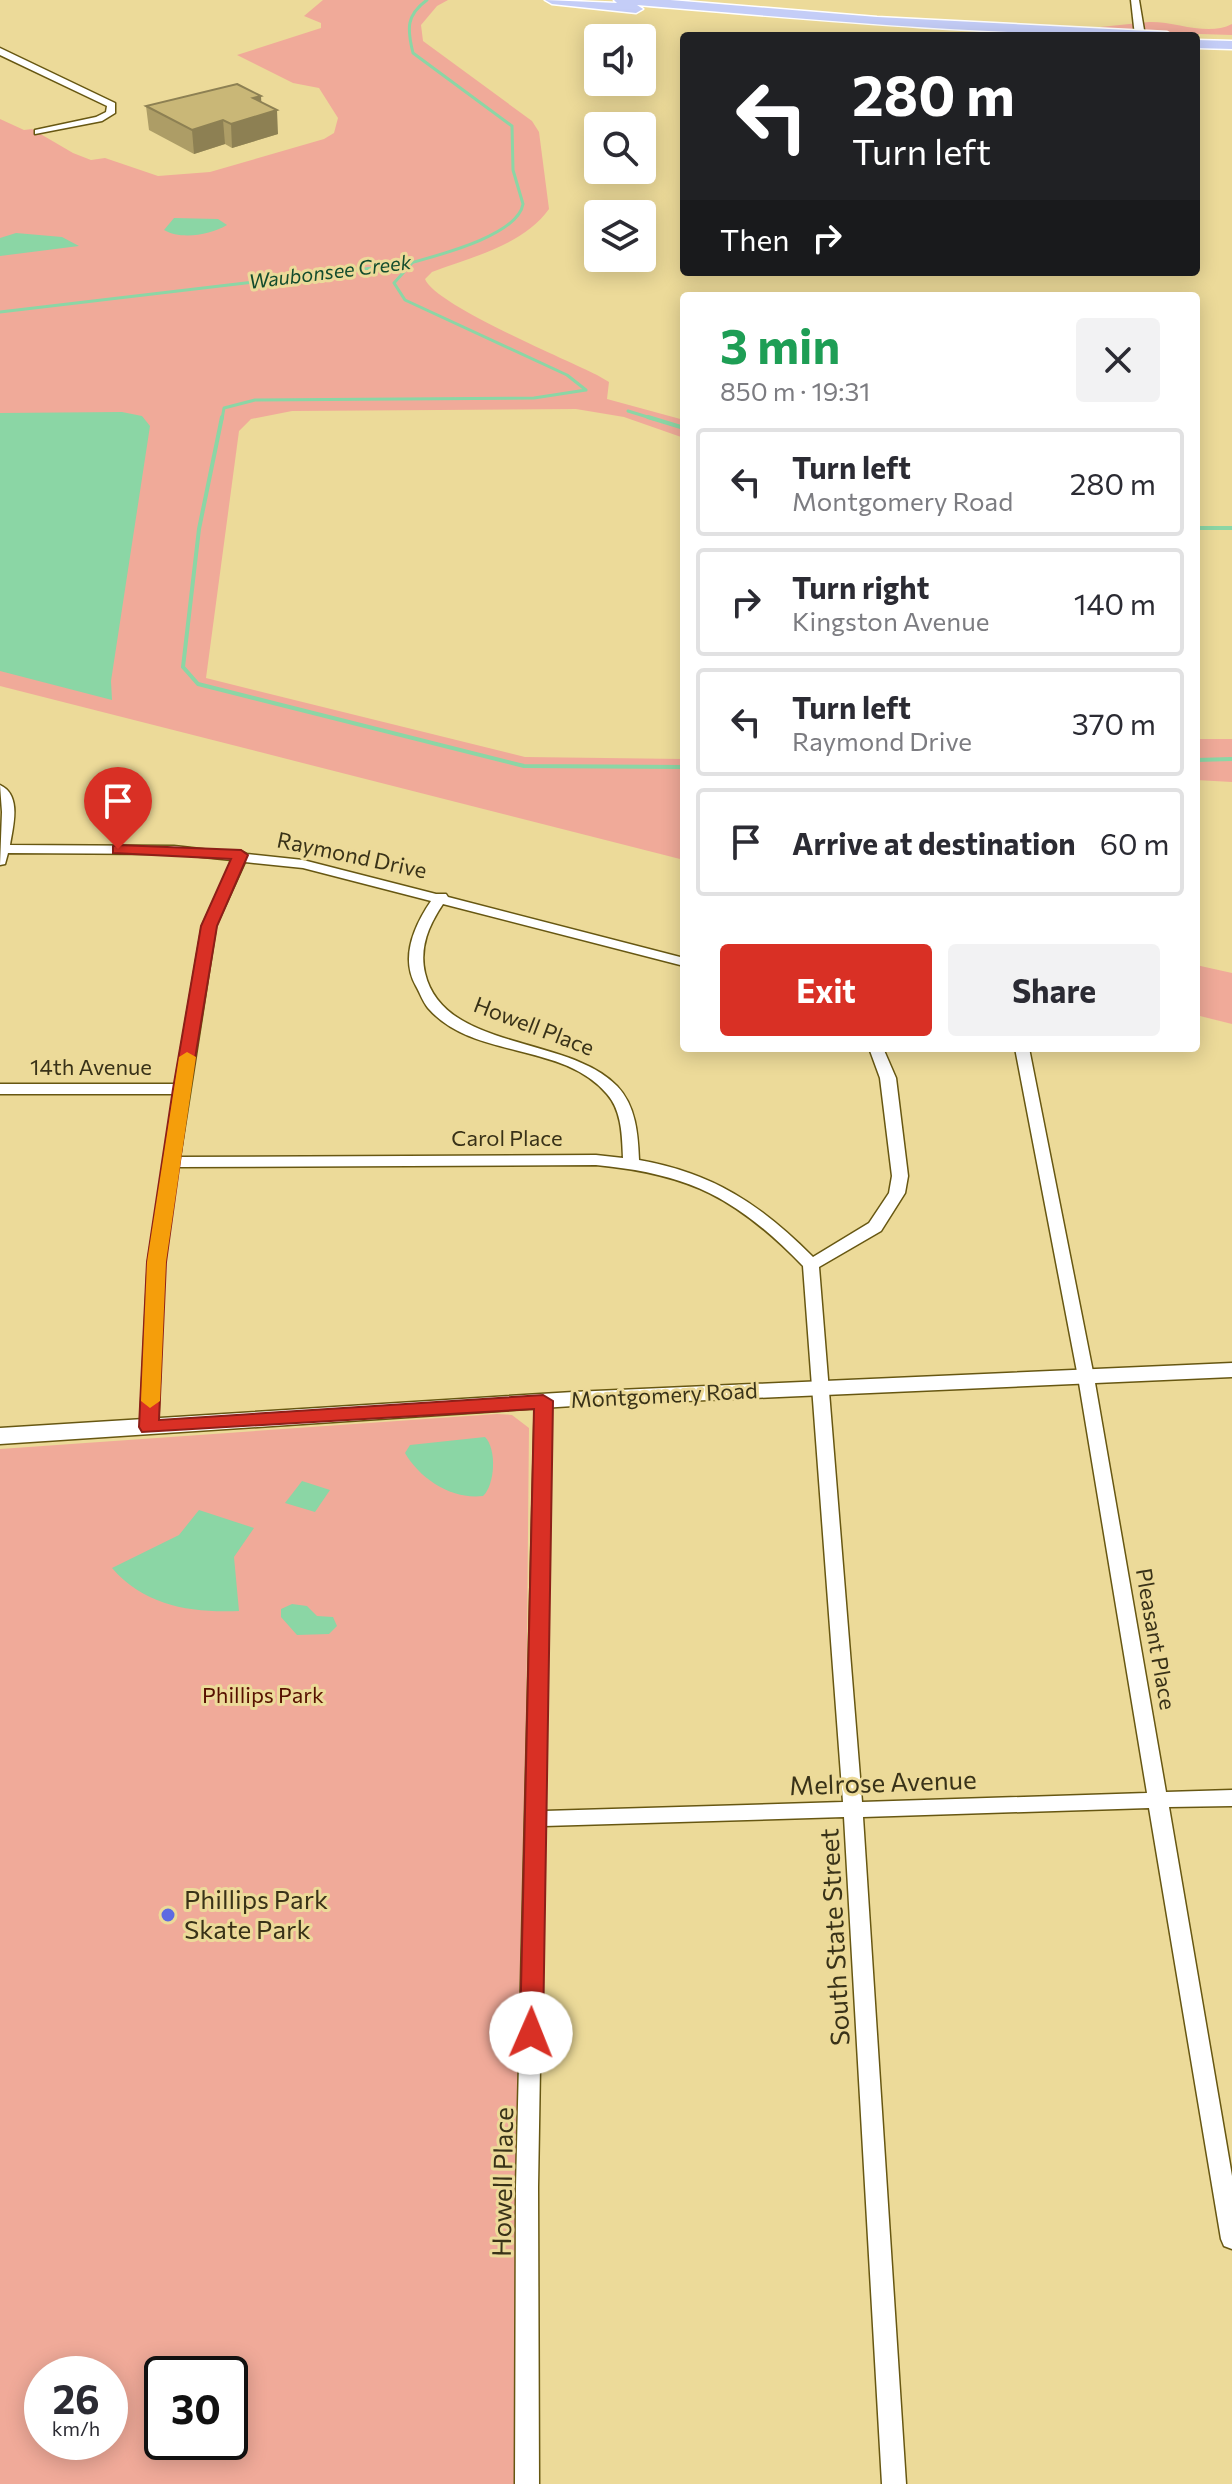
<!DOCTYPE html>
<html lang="en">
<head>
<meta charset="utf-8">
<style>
  :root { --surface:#fff; --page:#f2f2f3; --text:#2b2b33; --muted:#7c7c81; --line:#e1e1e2; --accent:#d93025 }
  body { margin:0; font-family:Commissioner,sans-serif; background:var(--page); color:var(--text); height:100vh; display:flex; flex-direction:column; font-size:30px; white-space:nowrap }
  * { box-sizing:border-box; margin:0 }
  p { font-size:26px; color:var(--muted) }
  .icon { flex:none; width:44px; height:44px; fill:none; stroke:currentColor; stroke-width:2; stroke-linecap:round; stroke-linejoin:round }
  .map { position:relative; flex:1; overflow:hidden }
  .side { position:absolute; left:680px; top:292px; width:520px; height:760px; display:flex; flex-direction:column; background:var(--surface); border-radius:8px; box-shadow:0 4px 20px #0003 }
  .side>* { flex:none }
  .hud { position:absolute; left:680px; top:32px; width:520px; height:244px; border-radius:8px; box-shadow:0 4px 20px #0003; background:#202124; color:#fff; overflow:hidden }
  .buttons { position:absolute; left:584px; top:24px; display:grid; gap:16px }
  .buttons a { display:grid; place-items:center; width:72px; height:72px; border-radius:8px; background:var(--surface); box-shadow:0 4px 20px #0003; font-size:40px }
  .speed { position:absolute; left:24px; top:2356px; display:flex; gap:16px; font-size:40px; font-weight:700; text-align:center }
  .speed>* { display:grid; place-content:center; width:104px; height:104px; border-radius:50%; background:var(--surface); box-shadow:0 4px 20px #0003; line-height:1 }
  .speed small { font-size:20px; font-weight:400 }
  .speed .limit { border:4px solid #111; border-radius:12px; background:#fff; color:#111 }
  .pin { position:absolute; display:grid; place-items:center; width:68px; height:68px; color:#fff; margin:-82px -34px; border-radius:50% 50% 50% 0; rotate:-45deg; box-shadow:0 0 8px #0007 }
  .pin .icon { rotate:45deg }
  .me { position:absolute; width:88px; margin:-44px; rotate:1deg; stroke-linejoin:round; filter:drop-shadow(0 0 6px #0008) }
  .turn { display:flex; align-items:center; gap:28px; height:168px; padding:0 40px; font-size:36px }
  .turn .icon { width:104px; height:104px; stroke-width:2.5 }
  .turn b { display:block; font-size:56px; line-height:68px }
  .then { display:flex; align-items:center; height:76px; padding:0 40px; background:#0003; gap:16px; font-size:30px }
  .round { display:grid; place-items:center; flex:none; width:84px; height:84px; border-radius:8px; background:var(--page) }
  .overview { display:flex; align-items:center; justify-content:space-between; height:136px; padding:0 40px }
  h1 { font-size:48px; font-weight:700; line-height:60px; color:#1e9e55 }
  .button { display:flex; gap:16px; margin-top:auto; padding:16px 40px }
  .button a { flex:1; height:92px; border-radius:8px; background:var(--accent); color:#fff; font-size:32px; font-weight:700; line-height:92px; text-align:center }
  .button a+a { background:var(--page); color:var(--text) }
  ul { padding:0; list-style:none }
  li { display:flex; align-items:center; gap:24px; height:108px; margin:0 16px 12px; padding:0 24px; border:4px solid var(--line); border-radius:8px }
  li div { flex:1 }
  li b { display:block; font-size:30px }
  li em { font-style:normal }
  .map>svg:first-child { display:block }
  .green { fill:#f0aa99; fill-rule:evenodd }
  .water { fill:#8bd6a5 }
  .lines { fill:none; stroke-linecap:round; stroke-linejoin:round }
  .stream-far1 { stroke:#8bd6a5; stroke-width:3 }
  .stream { stroke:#8bd6a5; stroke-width:4 }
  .minor-casing { stroke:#675712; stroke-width:3 }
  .tertiary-casing { stroke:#675712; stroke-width:3 }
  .primary-casing { stroke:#fff; stroke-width:3 }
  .minor { fill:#fff; fill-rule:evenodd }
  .tertiary { fill:#fff; fill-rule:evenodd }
  .primary { fill:#c4cdf7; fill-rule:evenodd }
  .wall { fill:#ad9d66 }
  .shaded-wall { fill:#8d8053 }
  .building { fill:#c9b777; stroke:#8d8053; stroke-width:2 }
  .route { fill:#d93025; stroke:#8d1f18; stroke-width:2 }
  .slow { fill:#f59e0b }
  .poi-dot { fill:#5e6ae2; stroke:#ecda99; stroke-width:3 }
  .labels { text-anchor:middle; stroke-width:6; stroke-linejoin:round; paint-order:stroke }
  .far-water-label { font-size:20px; font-style:italic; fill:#134c2d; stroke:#ecda99 }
  .street-label { font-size:22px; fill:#393218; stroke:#ecda99 }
  .park-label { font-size:22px; fill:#571000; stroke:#ecda99 }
  .near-street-label { font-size:26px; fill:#393218; stroke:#ecda99 }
  .near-poi-label { font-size:26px; fill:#393218; stroke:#ecda99; text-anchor:start }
</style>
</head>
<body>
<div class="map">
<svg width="1232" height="2484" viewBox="0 0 1232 2484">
  <rect width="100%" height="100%" fill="#ecda99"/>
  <g class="green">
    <path d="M323,0H448L437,6L421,25L423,41L532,121L539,132L549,209C523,245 472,257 432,272L425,279C435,305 565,359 597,375L609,382L607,399L684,420V438L624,417L576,409L292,411L251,419L239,431L206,678L525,757L684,759V860L0,686V119L24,130L32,129L73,153L91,160L105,158L158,176L210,172L324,139L334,133L338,118L319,88L293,83L237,55L321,28V23L304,16Z"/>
    <path d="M1149,22C1176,21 1207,37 1232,24V35L1071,30Z"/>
    <path d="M1196,739H1232V782L1196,780Z"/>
    <path d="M1196,965L1232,973V1024L1196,1015Z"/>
    <path d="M497,1414L512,1415L529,1428L519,2484H0V1449ZM42,2374H110V2442H42ZM162,2374H230V2442H162Z"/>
  </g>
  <g class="water">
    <path d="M174,218L218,219L227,225C210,235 181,240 164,230Z"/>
    <path d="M16,233L62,237L79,246L0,256V238Z"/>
    <path d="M122,412L142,416L150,426L111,681L112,700L0,671V413Z"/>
    <path d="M485,1437C497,1449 495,1485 483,1496C452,1500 420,1479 405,1453L410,1445Z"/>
    <path d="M302,1481L330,1490L315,1512L285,1503Z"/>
    <path d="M199,1510L254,1528L234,1557L239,1611C191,1613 145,1606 112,1568L179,1535Z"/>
    <path d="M292,1604L307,1606L317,1616L333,1617L337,1626L329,1634L297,1635L281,1617V1609Z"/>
  </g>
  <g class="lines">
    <g class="stream-far1">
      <path d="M0,312L407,264C435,256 518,236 523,204L513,170L512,126L413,53C407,29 406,15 427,0"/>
      <path d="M628,411L654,419"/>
      <path d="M222,419L224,408L255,400L534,398L586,390L567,375L405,300L394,283L412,263"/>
    </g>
    <g class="stream">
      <path d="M222,417L199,529L183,667L198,684L524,766L684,767"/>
      <path d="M648,417L684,428"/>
      <path d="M1196,528H1232"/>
      <path d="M1196,760L1232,759"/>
    </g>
    <g class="minor-casing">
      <g id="minor">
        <path d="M1131,0H1139L1145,36H1135Z"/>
        <path d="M0,48L115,103V113L102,121L35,134V130L96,117L106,112L107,106L0,55Z"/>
        <path d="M0,785C22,795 13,826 10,845L174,846L236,853L241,851L247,854L303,860L436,894H446L448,897L684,958V966L443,904C429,925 419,947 425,973C443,1051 568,1035 617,1086C636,1106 638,1134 639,1160C713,1173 760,1204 813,1257L869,1223L889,1193L892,1176L880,1078L869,1048H883L896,1078L908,1176L905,1193L881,1231L819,1267L862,1802L1147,1793L1078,1377L1015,1048H1029L1094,1377L1166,1792L1232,1790V1806L1169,1807L1232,2176V2249L1224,2246L1221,2239L1149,1808L863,1817L906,2484H882L844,1817L544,1826L538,2187L539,2484H515L516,2187L535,1401L543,1395L551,1401L544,1811L843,1802L803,1266C737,1198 690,1174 596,1165L178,1167L164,1262L158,1427L155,1431H143L140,1427L148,1262L174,1094H0V1084H175L202,926L232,860L174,854L8,853L5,864L0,865L2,812ZM245,862L303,868L431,901C414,926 400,958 416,986C420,993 423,1002 428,1008C473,1060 562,1041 607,1094C622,1111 622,1136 623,1158L596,1155L180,1157L216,926Z"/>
      </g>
    </g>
    <g class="tertiary-casing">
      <path id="tertiary" d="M1232,1363V1377L573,1406L0,1444V1428L573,1392Z"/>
    </g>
    <g class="primary-casing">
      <g id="primary">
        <path d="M545,0L617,3L614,0H670L877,17L1167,32L1174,36C994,36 816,20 637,5L643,9L636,13L552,4Z"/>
        <path d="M1196,40L1232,41V49L1196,48Z"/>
      </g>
    </g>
    <use href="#minor" class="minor"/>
    <use href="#tertiary" class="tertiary"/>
    <use href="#primary" class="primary"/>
  </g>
  <path class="wall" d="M261,102L278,134L232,148L225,144L194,154L149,130L146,106Z"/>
  <g class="shaded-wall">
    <path d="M261,96L262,114L277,110L278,134L232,148L231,124L253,98Z"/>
    <path d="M223,120L225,144L194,154L192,130Z"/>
  </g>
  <path class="building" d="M237,84L261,96L253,98L277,110L231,124L223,120L192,130L146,106Z"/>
  <path class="route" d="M118,845L241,850L248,855L217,926L190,1089L166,1262L159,1420L543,1395L553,1401L543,2033L540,2040L531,2043L523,2040L520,2033L534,1409L142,1432L139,1427L147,1262L173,1089L201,926L231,859L113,853V846Z"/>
  <path class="slow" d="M187,1052L196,1057L166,1262L160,1401L150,1408L141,1401L147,1262L179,1057Z"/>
  <circle class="poi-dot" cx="168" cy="1915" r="8"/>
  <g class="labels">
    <g class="far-water-label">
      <text transform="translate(330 272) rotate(-7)" y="7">Waubonsee Creek</text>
    </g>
    <g class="street-label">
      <text transform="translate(352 855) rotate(12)" y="8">Raymond Drive</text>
      <text transform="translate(534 1026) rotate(21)" y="8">Howell Place</text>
      <text x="91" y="1075">14th Avenue</text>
      <text x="507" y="1146">Carol Place</text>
      <text transform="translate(664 1395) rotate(-3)" y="8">Montgomery Road</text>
      <text transform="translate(1156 1639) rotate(80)" y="8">Pleasant Place</text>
    </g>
    <g class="park-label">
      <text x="263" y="1703">Phillips Park</text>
    </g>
    <g class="near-street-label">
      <text transform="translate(883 1783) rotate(-2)" y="9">Melrose Avenue</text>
      <text transform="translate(835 1937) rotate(-93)" y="9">South State Street</text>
      <text transform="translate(503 2182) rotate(-89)" y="9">Howell Place</text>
    </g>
    <g class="near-poi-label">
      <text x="184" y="1909">Phillips Park<tspan x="184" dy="30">Skate Park</tspan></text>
    </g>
  </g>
</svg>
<div class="buttons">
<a><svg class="icon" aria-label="sound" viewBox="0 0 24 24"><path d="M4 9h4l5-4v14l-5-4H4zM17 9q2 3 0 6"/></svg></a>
<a><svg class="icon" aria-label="search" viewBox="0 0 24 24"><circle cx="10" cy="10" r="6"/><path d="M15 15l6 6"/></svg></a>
<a><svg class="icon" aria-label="layers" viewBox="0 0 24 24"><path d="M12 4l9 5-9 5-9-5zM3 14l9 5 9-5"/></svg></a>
</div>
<div class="speed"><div>26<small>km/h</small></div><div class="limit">30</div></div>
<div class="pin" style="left:118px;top:849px;background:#d93025"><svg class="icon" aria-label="arrive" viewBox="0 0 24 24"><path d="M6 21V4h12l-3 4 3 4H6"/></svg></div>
<svg class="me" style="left:531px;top:2033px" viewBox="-20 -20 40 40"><circle r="19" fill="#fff"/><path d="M0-13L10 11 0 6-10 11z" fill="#d93025"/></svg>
<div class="hud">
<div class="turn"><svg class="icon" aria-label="left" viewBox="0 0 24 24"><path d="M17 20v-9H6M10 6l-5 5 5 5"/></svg><div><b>280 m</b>Turn left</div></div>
<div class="then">Then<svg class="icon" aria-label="right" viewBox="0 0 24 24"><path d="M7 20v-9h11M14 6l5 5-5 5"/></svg></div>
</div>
<section class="side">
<div class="overview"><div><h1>3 min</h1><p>850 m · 19:31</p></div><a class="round"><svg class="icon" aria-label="close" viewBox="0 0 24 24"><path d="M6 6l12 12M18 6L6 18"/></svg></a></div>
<ul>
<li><svg class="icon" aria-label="left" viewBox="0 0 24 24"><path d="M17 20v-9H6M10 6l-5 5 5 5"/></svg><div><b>Turn left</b><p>Montgomery Road</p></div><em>280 m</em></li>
<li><svg class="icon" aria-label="right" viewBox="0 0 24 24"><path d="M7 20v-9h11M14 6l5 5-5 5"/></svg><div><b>Turn right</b><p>Kingston Avenue</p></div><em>140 m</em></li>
<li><svg class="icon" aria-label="left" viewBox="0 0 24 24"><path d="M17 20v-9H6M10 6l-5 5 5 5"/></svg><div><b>Turn left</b><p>Raymond Drive</p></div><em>370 m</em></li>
<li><svg class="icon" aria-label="arrive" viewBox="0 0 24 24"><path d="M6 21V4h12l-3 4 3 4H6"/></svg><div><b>Arrive at destination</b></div><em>60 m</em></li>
</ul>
<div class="button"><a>Exit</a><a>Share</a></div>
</section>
</div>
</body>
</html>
